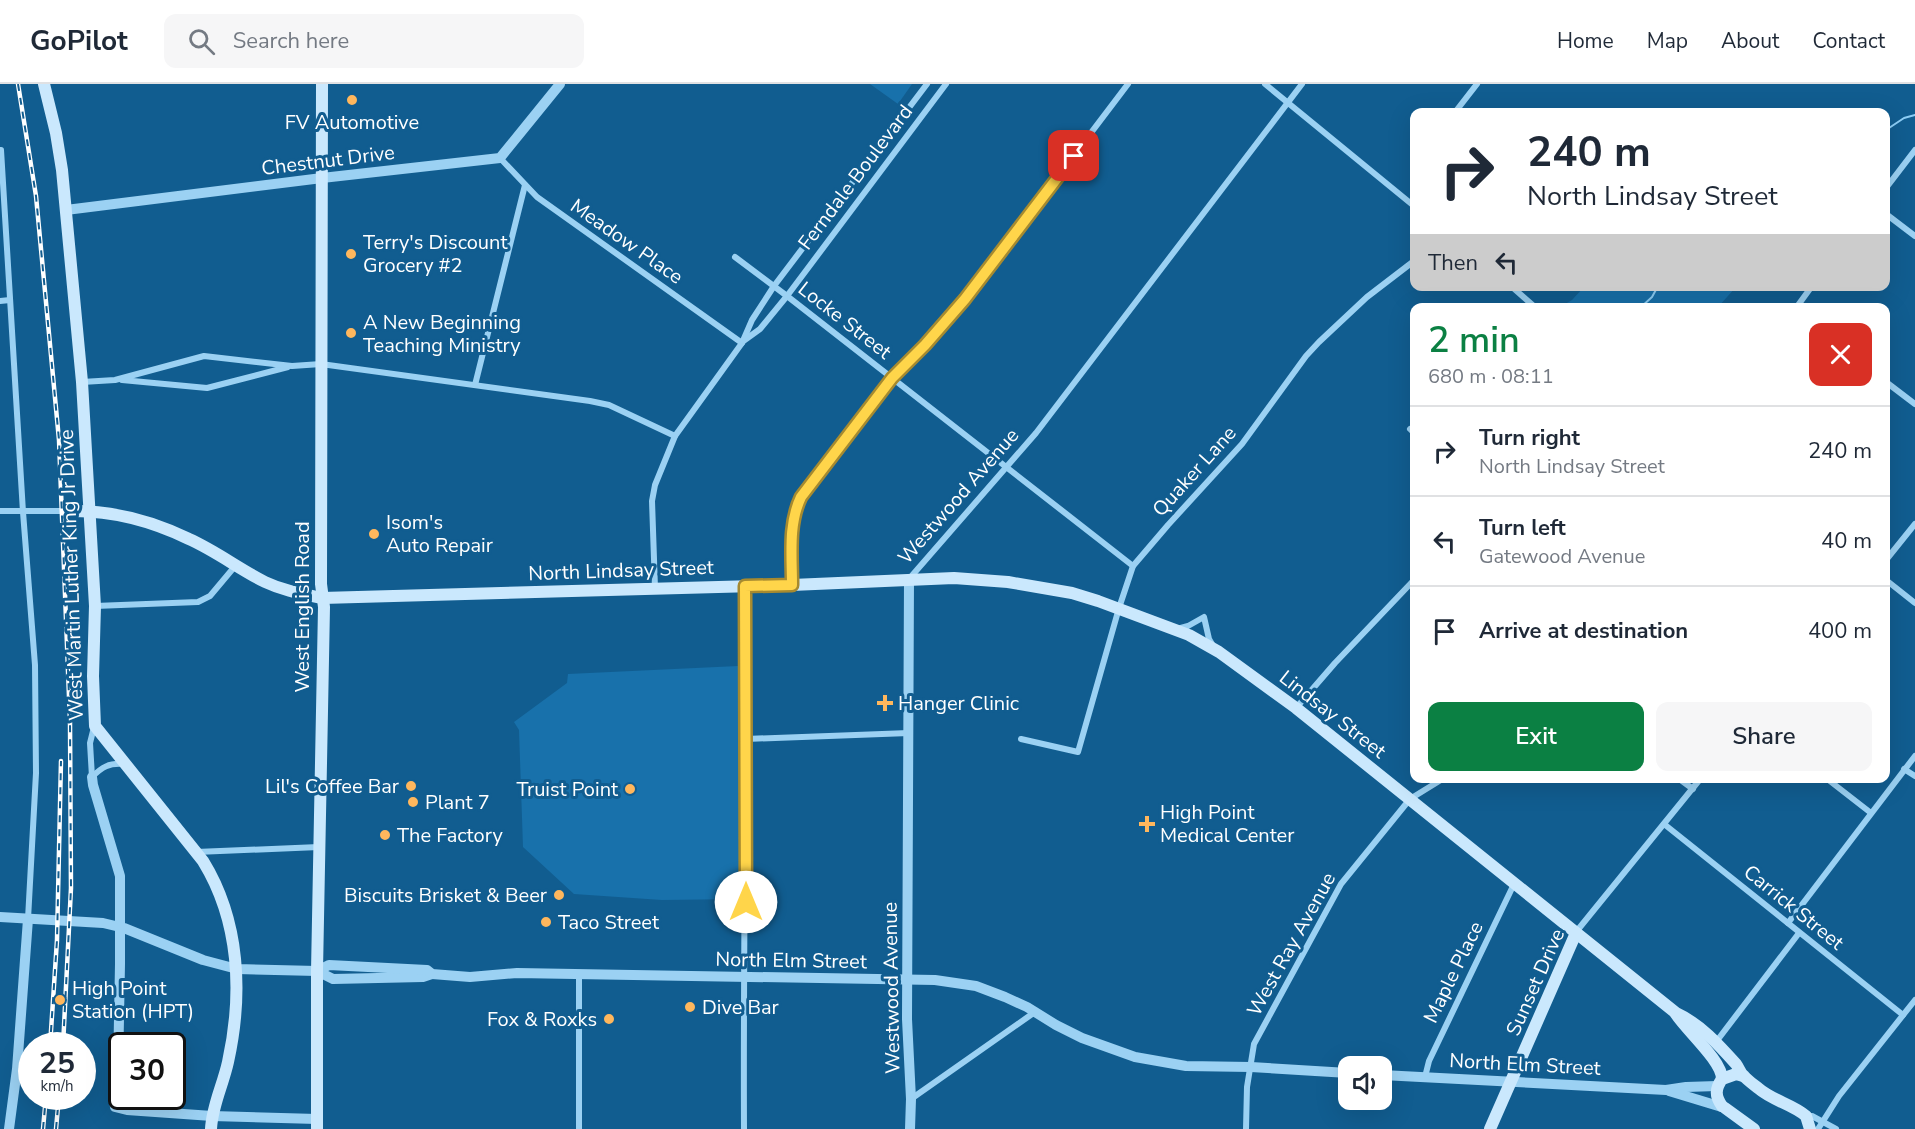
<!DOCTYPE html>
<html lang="en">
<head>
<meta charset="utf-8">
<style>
  :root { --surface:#fff; --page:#f6f6f7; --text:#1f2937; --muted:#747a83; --line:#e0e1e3; --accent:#0b8043 }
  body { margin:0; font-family:"Nunito Sans",sans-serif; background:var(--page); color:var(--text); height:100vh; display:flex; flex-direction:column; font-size:22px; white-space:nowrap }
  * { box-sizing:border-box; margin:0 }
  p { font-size:20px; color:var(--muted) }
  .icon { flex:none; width:33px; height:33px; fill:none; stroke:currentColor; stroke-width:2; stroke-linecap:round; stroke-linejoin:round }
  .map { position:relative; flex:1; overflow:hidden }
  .drawer { position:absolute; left:1410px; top:219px; width:480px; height:480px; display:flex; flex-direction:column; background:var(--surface); border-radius:12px; box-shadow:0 6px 24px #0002 }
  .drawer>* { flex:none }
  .guide { position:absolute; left:1410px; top:24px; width:480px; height:183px; border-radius:12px; box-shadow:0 6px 24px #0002; background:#fff; color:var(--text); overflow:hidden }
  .buttons { position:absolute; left:1338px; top:972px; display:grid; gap:12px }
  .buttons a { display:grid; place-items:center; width:54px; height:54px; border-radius:12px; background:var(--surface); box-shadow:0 6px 24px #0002; font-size:30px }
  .speed { position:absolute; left:18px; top:948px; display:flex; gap:12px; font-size:30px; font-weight:700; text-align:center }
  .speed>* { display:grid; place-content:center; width:78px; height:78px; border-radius:50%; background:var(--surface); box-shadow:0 6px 24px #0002; line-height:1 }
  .speed small { font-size:15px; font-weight:400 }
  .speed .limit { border:3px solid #111; border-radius:9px; background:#fff; color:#111 }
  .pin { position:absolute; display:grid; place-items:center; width:51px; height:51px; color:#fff; margin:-26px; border-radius:12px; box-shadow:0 3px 9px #0006 }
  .me { position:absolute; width:66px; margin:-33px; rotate:0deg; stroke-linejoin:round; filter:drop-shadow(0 0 4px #0008) }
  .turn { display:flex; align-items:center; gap:21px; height:126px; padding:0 18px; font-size:27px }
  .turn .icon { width:78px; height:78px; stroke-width:2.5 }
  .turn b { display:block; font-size:42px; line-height:51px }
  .then { display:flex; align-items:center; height:57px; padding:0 18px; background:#0003; gap:12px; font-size:22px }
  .round { display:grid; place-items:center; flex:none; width:63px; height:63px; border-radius:12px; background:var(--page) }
  .summary { display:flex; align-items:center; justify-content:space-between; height:102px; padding:0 18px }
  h1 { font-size:36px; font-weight:600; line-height:45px; color:var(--accent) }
  .button { display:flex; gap:12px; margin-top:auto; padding:12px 18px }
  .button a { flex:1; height:69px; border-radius:12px; background:var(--accent); color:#fff; font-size:24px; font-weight:600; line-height:69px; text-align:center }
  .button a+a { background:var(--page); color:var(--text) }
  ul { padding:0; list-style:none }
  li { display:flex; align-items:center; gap:18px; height:90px; padding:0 18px; border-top:2px solid var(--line) }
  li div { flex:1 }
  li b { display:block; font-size:22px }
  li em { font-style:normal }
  header { display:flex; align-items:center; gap:36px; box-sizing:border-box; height:84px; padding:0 30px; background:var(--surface); border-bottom:2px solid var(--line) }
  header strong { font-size:28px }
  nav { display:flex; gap:33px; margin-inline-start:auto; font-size:21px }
  .search { width:420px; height:54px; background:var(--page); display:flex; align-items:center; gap:15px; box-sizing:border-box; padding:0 21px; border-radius:12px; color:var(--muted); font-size:22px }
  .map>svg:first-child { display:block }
  .green { fill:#1871ab }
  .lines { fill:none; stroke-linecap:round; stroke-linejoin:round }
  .stream { stroke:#8dcef6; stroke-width:2 }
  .minor { stroke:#9bd1f3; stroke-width:6 }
  .tertiary { stroke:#9bd1f3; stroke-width:10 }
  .secondary { stroke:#cae8fd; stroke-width:12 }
  .rail-casing { stroke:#fff; stroke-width:4.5 }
  .rail { stroke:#115d90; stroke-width:2; stroke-dasharray:7; stroke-linecap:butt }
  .route-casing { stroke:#a68a30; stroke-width:15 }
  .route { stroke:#ffd54a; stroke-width:10 }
  .poi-dot { fill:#ffb75d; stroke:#115d90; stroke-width:2 }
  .labels { text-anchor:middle; stroke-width:6; stroke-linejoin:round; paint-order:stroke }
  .poi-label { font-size:20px; fill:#fff; stroke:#115d90; text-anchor:start }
  .street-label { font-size:20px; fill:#fff; stroke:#115d90 }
</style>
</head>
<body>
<header>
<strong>GoPilot</strong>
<div class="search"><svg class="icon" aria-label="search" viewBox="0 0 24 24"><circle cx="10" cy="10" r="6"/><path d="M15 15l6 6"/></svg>Search here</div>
<nav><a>Home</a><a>Map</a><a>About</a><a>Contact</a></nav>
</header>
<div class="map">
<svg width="1915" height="1045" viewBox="0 0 1915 1045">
  <rect width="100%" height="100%" fill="#115d90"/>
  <g class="green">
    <path d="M870,0H912L898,20Z"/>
    <path d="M1584,203V202L1736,203L1718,223H1560L1572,216Z"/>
    <path d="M738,582L742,815L662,816L574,810L523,763L519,646L514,638L567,599L568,590Z"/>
  </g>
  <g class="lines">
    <g class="stream">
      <path d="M1886,46L1904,34L1915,31"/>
      <path d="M1640,224L1652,213L1658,202"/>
    </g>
    <g class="minor">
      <path d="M1265,0L1414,122"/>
      <path d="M1456,27L1477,0"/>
      <path d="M1,66L23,428L35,581L36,689L28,835"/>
      <path d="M500,74L537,113L742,259"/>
      <path d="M1886,104L1915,66"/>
      <path d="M1886,130L1915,152"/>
      <path d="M735,173L787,212L1133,482"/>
      <path d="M1511,202L1536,224"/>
      <path d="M0,217L10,216"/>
      <path d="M1796,224L1812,202"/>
      <path d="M742,258L760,245L787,212L946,0"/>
      <path d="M122,296L207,304L288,283"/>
      <path d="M82,298L115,296L204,272L292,282L321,280L590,317L609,321L675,352"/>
      <path d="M1886,298L1915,320"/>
      <path d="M475,301L525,101"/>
      <path d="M1410,345L1414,349"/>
      <path d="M0,427H74"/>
      <path d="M1886,476L1915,440"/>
      <path d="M909,495L1036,349L1302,0"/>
      <path d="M1886,496L1915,519"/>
      <path d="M792,501C792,472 787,439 801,413L892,294L925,261L965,215L1128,0"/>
      <path d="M655,504L652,417L655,401L675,352L742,259L752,236L774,202L927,0"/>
      <path d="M95,522L198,518L210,512L236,481"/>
      <path d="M1177,545L1188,542L1204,533L1209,555L1212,560"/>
      <path d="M1296,624L1335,579L1414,496"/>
      <path d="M746,655L909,649"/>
      <path d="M1021,655L1078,668L1119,524L1133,482L1168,441L1242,360L1306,272L1319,258L1367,213L1414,177"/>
      <path d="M1904,685L1915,692"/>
      <path d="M92,693L90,659L94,643"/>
      <path d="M92,693C102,683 109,679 123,680"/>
      <path d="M1678,694L1693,705"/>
      <path d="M1826,694L1871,729"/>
      <path d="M1664,740L1903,931"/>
      <path d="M196,768L319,763"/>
      <path d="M1788,839L1915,672"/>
      <path d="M1576,848L1701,694"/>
      <path d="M579,890V1045"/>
      <path d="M1716,958L1799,849"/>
      <path d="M1425,993L1429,977L1514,800"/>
      <path d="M911,1015L1035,928"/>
      <path d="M1807,1032H1812L1836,1045"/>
      <path d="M744,1045C743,864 747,684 745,503"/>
      <path d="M1246,1045L1247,1003L1254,960L1341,800L1410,715L1444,694"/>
      <path d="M1818,1045L1839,1012L1915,916"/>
    </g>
    <g class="tertiary">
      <path d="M66,126L322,94L500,74L560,0"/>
      <path d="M909,496L907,935L911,1015L910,1045"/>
      <path d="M92,693L93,701L120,792V880L118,988L114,1013L115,1023L127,1026L212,1032L317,1035"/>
      <path d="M0,833L103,839L124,844L203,876L237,885L317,887L333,895L423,893L432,890"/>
      <path d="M317,887L329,881L427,886L432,890L470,893L517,889L935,896L976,902L1005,913L1027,923L1056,941L1082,954L1135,973L1186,982L1251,983L1348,989"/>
      <path d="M1382,991L1666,1006L1686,1003L1717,1002"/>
      <path d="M1669,1007L1725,1024"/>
      <path d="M9,1045L17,985L28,835"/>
    </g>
    <g class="secondary">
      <path d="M44,0L56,49L62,86L82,298L95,522L93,592L95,642L203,777C240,837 243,910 228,978C223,1001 212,1022 211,1045"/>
      <path d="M74,427C114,427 154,438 189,455C216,467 239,485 265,498C284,507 303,510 322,514L792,501L954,494L1008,498L1072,509L1098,517L1189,551L1219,568L1296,624L1676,929C1700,940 1718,960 1736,980C1739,984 1740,989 1744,992C1747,996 1753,1000 1758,1004C1773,1017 1792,1020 1806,1032L1810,1045"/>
      <path d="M1676,930C1687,947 1722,977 1722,995"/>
      <path d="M1722,1022C1715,1012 1715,1005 1722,995L1736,990L1743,992"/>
      <path d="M1725,1024L1754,1045"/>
      <path d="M317,1045V887L324,523L321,500L322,0"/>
      <path d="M1490,1045L1576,849"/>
    </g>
    <g class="rail-casing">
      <g id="rail">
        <path d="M18,0L36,112L59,356L70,638L71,804L63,962"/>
        <path d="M50,962L57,856L61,677"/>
        <path d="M43,1045L46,1012"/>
        <path d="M56,1045L59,1012"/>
      </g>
    </g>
    <use href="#rail" class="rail"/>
  </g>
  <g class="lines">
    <g class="route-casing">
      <path id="route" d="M746,818L745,502L792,501C792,472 788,440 801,413L892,294L925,261L965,215L1074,72"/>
    </g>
    <use href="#route" class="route"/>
  </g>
  <g class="poi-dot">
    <circle cx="352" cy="16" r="6"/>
    <circle cx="351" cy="170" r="6"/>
    <circle cx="351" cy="249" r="6"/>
    <circle cx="374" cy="450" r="6"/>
    <path d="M882 610h6v6h6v6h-6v6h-6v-6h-6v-6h6z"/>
    <circle cx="411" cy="702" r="6"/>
    <circle cx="630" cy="705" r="6"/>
    <circle cx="413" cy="718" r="6"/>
    <path d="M1144 731h6v6h6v6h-6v6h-6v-6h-6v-6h6z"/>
    <circle cx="385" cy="751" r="6"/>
    <circle cx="559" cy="811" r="6"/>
    <circle cx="546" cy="838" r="6"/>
    <circle cx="60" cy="916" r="6"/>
    <circle cx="690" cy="923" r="6"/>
    <circle cx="609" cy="935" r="6"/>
  </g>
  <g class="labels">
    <g class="poi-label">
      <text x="352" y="45" text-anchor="middle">FV Automotive</text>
      <text x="363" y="165">Terry's Discount<tspan x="363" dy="23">Grocery #2</tspan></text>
      <text x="363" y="245">A New Beginning<tspan x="363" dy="23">Teaching Ministry</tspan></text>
      <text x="386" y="445">Isom's<tspan x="386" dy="23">Auto Repair</tspan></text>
      <text x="898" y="626">Hanger Clinic</text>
      <text x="399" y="709" text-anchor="end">Lil's Coffee Bar</text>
      <text x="618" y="712" text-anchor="end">Truist Point</text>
      <text x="425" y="725">Plant 7</text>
      <text x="1160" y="735">High Point<tspan x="1160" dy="23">Medical Center</tspan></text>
      <text x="397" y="758">The Factory</text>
      <text x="547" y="818" text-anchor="end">Biscuits Brisket &amp; Beer</text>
      <text x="558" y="845">Taco Street</text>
      <text x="72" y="911">High Point<tspan x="72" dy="23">Station (HPT)</tspan></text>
      <text x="702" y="930">Dive Bar</text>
      <text x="597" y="942" text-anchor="end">Fox &amp; Roxks</text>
    </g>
    <g class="street-label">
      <text transform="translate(328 76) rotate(-7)" y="7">Chestnut Drive</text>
      <text transform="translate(855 93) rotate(-53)" y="7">Ferndale Boulevard</text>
      <text transform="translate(627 157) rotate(35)" y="7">Meadow Place</text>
      <text transform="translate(845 236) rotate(38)" y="7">Locke Street</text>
      <text transform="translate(1194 387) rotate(-48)" y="7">Quaker Lane</text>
      <text transform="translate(958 412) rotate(-49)" y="7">Westwood Avenue</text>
      <text transform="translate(621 486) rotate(-2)" y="7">North Lindsay Street</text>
      <text transform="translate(71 491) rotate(-92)" y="7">West Martin Luther King Jr Drive</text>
      <text transform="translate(302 523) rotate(-90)" y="7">West English Road</text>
      <text transform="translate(1333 630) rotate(38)" y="7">Lindsay Street</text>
      <text transform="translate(1794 823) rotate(39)" y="7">Carrick Street</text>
      <text transform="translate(1291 860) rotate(-61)" y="7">West Ray Avenue</text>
      <text transform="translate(791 876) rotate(1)" y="7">North Elm Street</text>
      <text transform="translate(1453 888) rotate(-64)" y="7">Maple Place</text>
      <text transform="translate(1535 898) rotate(-66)" y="7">Sunset Drive</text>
      <text transform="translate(891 904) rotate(-91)" y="7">Westwood Avenue</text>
      <text transform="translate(1525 980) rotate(3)" y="7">North Elm Street</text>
    </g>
  </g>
</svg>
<div class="buttons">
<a><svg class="icon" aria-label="sound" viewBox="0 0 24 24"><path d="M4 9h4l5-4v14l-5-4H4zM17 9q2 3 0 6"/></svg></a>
</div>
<div class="speed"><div>25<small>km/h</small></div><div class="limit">30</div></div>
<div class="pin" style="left:1074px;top:72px;background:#d93025"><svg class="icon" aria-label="arrive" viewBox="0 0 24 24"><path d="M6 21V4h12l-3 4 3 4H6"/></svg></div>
<svg class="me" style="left:746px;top:818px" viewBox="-20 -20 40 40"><circle r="19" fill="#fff"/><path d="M0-13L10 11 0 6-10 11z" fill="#ffd54a"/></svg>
<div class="guide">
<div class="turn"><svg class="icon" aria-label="right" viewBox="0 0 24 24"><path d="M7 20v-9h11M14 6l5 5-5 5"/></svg><div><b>240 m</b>North Lindsay Street</div></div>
<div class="then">Then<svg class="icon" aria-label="left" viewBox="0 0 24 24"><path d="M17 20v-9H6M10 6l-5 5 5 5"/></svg></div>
</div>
<section class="drawer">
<div class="summary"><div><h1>2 min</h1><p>680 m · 08:11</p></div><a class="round" style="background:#d93025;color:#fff"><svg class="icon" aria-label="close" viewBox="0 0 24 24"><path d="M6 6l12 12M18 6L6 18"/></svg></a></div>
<ul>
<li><svg class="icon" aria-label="right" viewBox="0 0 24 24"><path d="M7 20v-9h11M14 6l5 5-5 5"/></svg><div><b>Turn right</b><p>North Lindsay Street</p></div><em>240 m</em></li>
<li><svg class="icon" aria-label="left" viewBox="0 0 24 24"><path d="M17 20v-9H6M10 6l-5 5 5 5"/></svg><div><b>Turn left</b><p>Gatewood Avenue</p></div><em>40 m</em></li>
<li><svg class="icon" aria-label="arrive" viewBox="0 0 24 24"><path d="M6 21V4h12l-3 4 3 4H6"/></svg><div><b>Arrive at destination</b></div><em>400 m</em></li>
</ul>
<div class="button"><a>Exit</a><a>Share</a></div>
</section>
</div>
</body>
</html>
